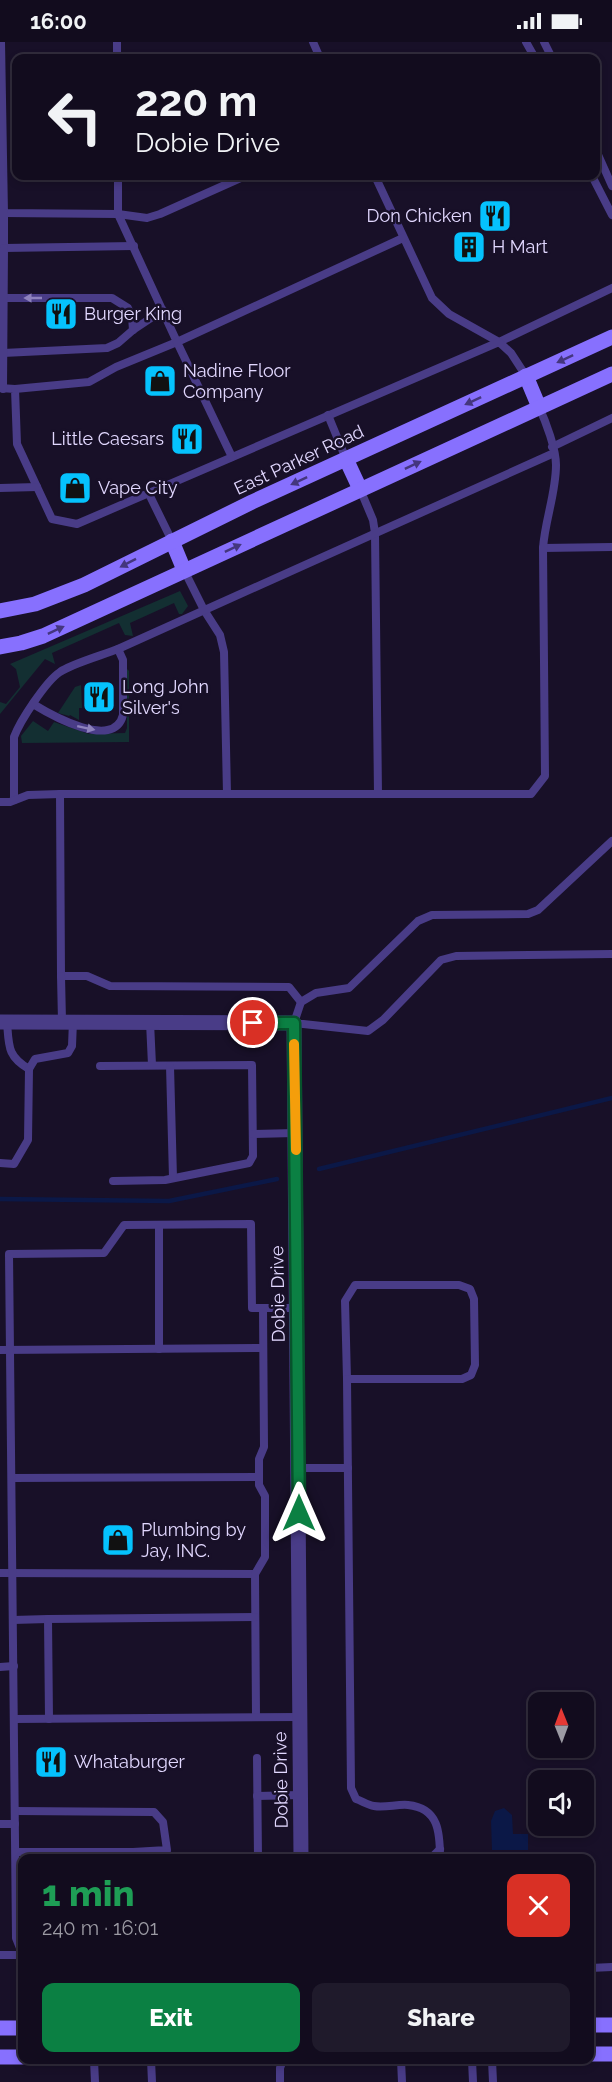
<!DOCTYPE html>
<html lang="en">
<head>
<meta charset="utf-8">
<style>
  :root { --surface:#120c1e; --page:#1f1a2b; --text:#f1f3f6; --muted:#9c9ba4; --line:#312c3c; --accent:#0b8043 }
  body { margin:0; font-family:Raleway,sans-serif; background:var(--page); color:var(--text); height:100vh; display:flex; flex-direction:column; font-size:22px; white-space:nowrap }
  * { box-sizing:border-box; margin:0 }
  p { font-size:20px; color:var(--muted) }
  .icon { flex:none; width:33px; height:33px; fill:none; stroke:currentColor; stroke-width:2; stroke-linecap:round; stroke-linejoin:round }
  .map { position:relative; flex:1; overflow:hidden }
  .side { position:absolute; left:18px; top:1812px; width:576px; height:210px; display:flex; flex-direction:column; background:var(--surface); border-radius:12px; box-shadow:0 3px 9px #0003,0 0 0 2px var(--line) }
  .side>* { flex:none }
  .hud { position:absolute; left:12px; top:12px; width:588px; height:126px; border-radius:12px; box-shadow:0 3px 9px #0003,0 0 0 2px var(--line); background:#120c1e; color:var(--text); overflow:hidden }
  .needle { width:39px; rotate:359deg }
  .controls { position:absolute; left:528px; top:1650px; display:grid; gap:12px }
  .controls a { display:grid; place-items:center; width:66px; height:66px; border-radius:12px; background:var(--surface); box-shadow:0 3px 9px #0003,0 0 0 2px var(--line); font-size:30px }
  .pin { position:absolute; display:grid; place-items:center; width:51px; height:51px; color:#fff; margin:-26px; border:3px solid #fff; border-radius:50%; box-shadow:0 2px 6px #0007 }
  .me { position:absolute; width:66px; margin:-33px; rotate:0deg; stroke-linejoin:round; filter:drop-shadow(0 0 4px #0008) }
  .turn { display:flex; align-items:center; gap:21px; height:126px; padding:0 24px; font-size:27px }
  .turn .icon { width:78px; height:78px; stroke-width:2.5 }
  .turn b { display:block; font-size:42px; line-height:51px }
  .round { display:grid; place-items:center; flex:none; width:63px; height:63px; border-radius:12px; background:var(--page) }
  .head { display:flex; align-items:center; justify-content:space-between; height:102px; padding:0 24px }
  h1 { font-size:36px; font-weight:800; line-height:45px; color:#1e9e55 }
  .cta { display:flex; gap:12px; margin-top:auto; padding:12px 24px }
  .cta a { flex:1; height:69px; border-radius:12px; background:var(--accent); color:#fff; font-size:24px; font-weight:800; line-height:69px; text-align:center }
  .cta a+a { background:var(--page); color:var(--text) }
  .status { display:flex; justify-content:space-between; align-items:center; height:42px; padding:0 30px; background:var(--surface); direction:ltr }
  .status svg { height:16px; fill:currentColor }
  .map>svg:first-child { display:block }
  .green { fill:#132f32 }
  .water { fill:#0b1847 }
  .lines { fill:none; stroke-linecap:round; stroke-linejoin:round }
  .stream { stroke:#0b1847; stroke-width:4.5 }
  .service { stroke:#493c87; stroke-width:8 }
  .minor { stroke:#493c87; stroke-width:15 }
  .secondary { stroke:#8770fe; stroke-width:15 }
  .oneway { fill:#8e82bd }
  .oneway2 { fill:#44367e }
  .route-casing { stroke:#07532c; stroke-width:15 }
  .route { stroke:#0b8043; stroke-width:10 }
  .slow { stroke:#f59e0b; stroke-width:10 }
  .labels { text-anchor:middle; stroke-width:5; stroke-linejoin:round; paint-order:stroke }
  .poi-label { font-size:18px; fill:#e2d8ff; stroke:#181028; text-anchor:start }
  .street-label { font-size:18px; fill:#e2d8ff; stroke:#181028 }
</style>
</head>
<body>
<div class="status"><b>16:00</b><svg viewBox="0 0 49 12"><path d="M0 12V9h3v3zM5 12V6h3v6zM10 12V3h3v9zM15 12V0h3v12zM26 1h20v11H26zM47 4h2v5h-2z"/></svg></div>
<div class="map">
<svg width="612" height="2040" viewBox="0 0 612 2040">
  <rect width="100%" height="100%" fill="#181028"/>
  <g class="green">
    <path d="M180,549L188,564L182,572H179L174,561L130,581L133,594L125,593L119,581L52,611L55,622L45,617L0,672V660L6,662L20,645L16,627L10,622Z"/>
    <path d="M127,627L129,629V700L22,701L21,694L33,679L48,689L54,680L89,692L125,691L127,686Z"/>
    <path d="M81,643L82,666H79V678L70,673L69,674L58,671L75,645Z"/>
  </g>
  <path class="water" d="M504,1766L512,1773L513,1792H528V1808H492L491,1779L495,1769Z"/>
  <g class="lines">
    <g class="stream">
      <path d="M319,1127L612,1056"/>
      <path d="M0,1157L169,1159L277,1137"/>
    </g>
    <g class="service">
      <path d="M1,0L4,171L118,172L147,176L160,172L245,134"/>
      <path d="M313,0L320,16"/>
      <path d="M526,0L535,16"/>
      <path d="M544,0L552,16"/>
      <path d="M117,16V0"/>
      <path d="M596,108L612,144"/>
      <path d="M375,134L432,256L449,272L499,300L612,246"/>
      <path d="M592,134L612,173"/>
      <path d="M0,171H4V206L134,204"/>
      <path d="M3,256H112L128,266L132,275L133,288"/>
      <path d="M3,311L107,306L118,301L133,288L163,268"/>
      <path d="M0,346L15,347L17,402L52,477L77,482L499,300L511,311L526,334"/>
      <path d="M3,347L4,206"/>
      <path d="M15,347L89,340L116,325L177,300L118,172V134"/>
      <path d="M328,373L346,417"/>
      <path d="M552,405L612,376"/>
      <path d="M232,415L177,300L403,196"/>
      <path d="M0,446L37,445"/>
      <path d="M360,447L373,478L375,491L378,752"/>
      <path d="M149,452L172,499"/>
      <path d="M543,506L612,505"/>
      <path d="M184,528L204,568L220,593L224,610L227,752"/>
      <path d="M33,662C51,673 114,709 123,673V618L118,607"/>
      <path d="M60,752L61,934H87L110,944L289,945L301,960"/>
      <path d="M14,758V695C20,679 46,639 60,630C71,622 103,613 118,607L554,411"/>
      <path d="M0,760H10L28,753L60,752H531L545,734L543,506C545,478 556,451 556,423C556,407 546,380 539,365"/>
      <path d="M612,799L538,868L528,872L432,873L418,879L349,946L316,951L301,960L294,981L368,989L383,978L441,918L456,914L612,912"/>
      <path d="M61,934L62,979"/>
      <path d="M7,980C9,1004 7,1014 29,1027"/>
      <path d="M150,980L152,1023"/>
      <path d="M100,1024L252,1023L253,1114L249,1121L165,1138L113,1139"/>
      <path d="M170,1024L173,1136"/>
      <path d="M253,1092L295,1091"/>
      <path d="M0,1121L14,1122L28,1098L29,1027L35,1017L68,1011L72,1004L73,979"/>
      <path d="M355,1243H459L470,1247L474,1257L475,1323L471,1333L462,1337H347L345,1259Z"/>
      <path d="M159,1307V1183"/>
      <path d="M0,1308L263,1306"/>
      <path d="M347,1337L351,1746L356,1757C362,1759 368,1763 374,1764C385,1766 397,1762 408,1763C439,1766 440,1791 440,1816"/>
      <path d="M298,1426H348"/>
      <path d="M12,1436L259,1435"/>
      <path d="M0,1531L255,1532"/>
      <path d="M13,1578L48,1577"/>
      <path d="M0,1625L14,1624"/>
      <path d="M256,1675L255,1532L265,1515V1454L259,1443V1417L264,1405L263,1266"/>
      <path d="M14,1677L300,1675"/>
      <path d="M49,1677L48,1577L255,1575"/>
      <path d="M257,1716L258,1816"/>
      <path d="M257,1754L300,1753"/>
      <path d="M15,1769L154,1770L163,1780L167,1808L133,1810V1816"/>
      <path d="M0,1782H15"/>
      <path d="M16,1810H133"/>
      <path d="M431,1816L440,1807"/>
      <path d="M22,1911L16,1896L9,1212L104,1211L124,1183L251,1182L252,1266H298"/>
      <path d="M0,1913H22"/>
      <path d="M590,1926L612,1925"/>
      <path d="M94,2018L95,2040"/>
      <path d="M151,2018L152,2040"/>
      <path d="M401,2018L402,2040"/>
      <path d="M472,2018L473,2040"/>
      <path d="M492,2018L493,2040"/>
      <path d="M280,2040V2026L283,2018"/>
    </g>
    <path class="minor" d="M0,980L294,981L301,1816"/>
    <g class="secondary">
      <path d="M526,334L539,365"/>
      <path d="M346,417L360,447"/>
      <path d="M172,499L184,528"/>
      <path d="M0,569L35,562L84,543L252,460L612,295"/>
      <path d="M0,605L21,601L43,594L612,332"/>
      <path d="M590,1983H612"/>
      <path d="M0,1986H22"/>
      <path d="M590,2012H612"/>
      <path d="M0,2015H22"/>
    </g>
  </g>
  <defs><path id="oneway-solid" d="M-6-.8H1V-3.2L6.5 0L1 3.2V.8H-6Z" transform="scale(1.5)"/></defs>
  <g class="oneway">
    <use href="#oneway-solid" transform="translate(33 256) rotate(180)"/>
    <use href="#oneway-solid" transform="translate(86 686) rotate(12)"/>
  </g>
  <g class="oneway2">
    <use href="#oneway-solid" transform="translate(565 317) rotate(155)"/>
    <use href="#oneway-solid" transform="translate(473 359) rotate(155)"/>
    <use href="#oneway-solid" transform="translate(413 423) rotate(-25)"/>
    <use href="#oneway-solid" transform="translate(299 439) rotate(155)"/>
    <use href="#oneway-solid" transform="translate(233 506) rotate(-25)"/>
    <use href="#oneway-solid" transform="translate(128 521) rotate(153)"/>
    <use href="#oneway-solid" transform="translate(56 588) rotate(-25)"/>
  </g>
  <g class="lines">
    <g class="route-casing">
      <path id="route" d="M253,981H294L299,1471"/>
    </g>
    <use href="#route" class="route"/>
    <path class="slow" d="M294,1002L296,1108"/>
  </g>
  <defs>
    <g id="restaurant-square" transform="scale(1.725)"><rect x="-9" y="-9" width="18" height="18" rx="4" fill="#05c2fd" stroke="#181028"/><path d="M-5-6h1v4h1v-4h1v4h1v-4h1v5L-1.5 .5V6h-2V.5L-5-1ZM5-6V6H3V1.5H1.5Q1.5-4 5-6Z" fill="#111"/></g>
    <g id="building-square" transform="scale(1.725)"><rect x="-9" y="-9" width="18" height="18" rx="4" fill="#05c2fd" stroke="#181028"/><path d="M-4-6H4V6H1V3H-1V6H-4ZM-2.5-4.3h1.7v1.8h-1.7ZM.8-4.3h1.7v1.8H.8ZM-2.5-1h1.7V.8h-1.7ZM.8-1h1.7V.8H.8Z" fill="#111"/></g>
    <g id="shop-square" transform="scale(1.725)"><rect x="-9" y="-9" width="18" height="18" rx="4" fill="#05c2fd" stroke="#181028"/><path d="M-5-2.5h2.3a2.7 3.5 0 0 1 5.4 0H5L5.5 6h-11ZM-1.5-2.5h3a1.5 2.3 0 0 0-3 0Z" fill="#111"/></g>
  </defs>
  <g fill-rule="evenodd">
    <use href="#restaurant-square" x="495" y="174"/>
    <use href="#building-square" x="469" y="205"/>
    <use href="#restaurant-square" x="61" y="272"/>
    <use href="#shop-square" x="160" y="339"/>
    <use href="#restaurant-square" x="187" y="397"/>
    <use href="#shop-square" x="75" y="446"/>
    <use href="#restaurant-square" x="99" y="655"/>
    <use href="#shop-square" x="118" y="1498"/>
    <use href="#restaurant-square" x="51" y="1720"/>
  </g>
  <g class="labels">
    <g class="poi-label">
      <text x="472" y="180" text-anchor="end">Don Chicken</text>
      <text x="492" y="211">H Mart</text>
      <text x="84" y="278">Burger King</text>
      <text x="183" y="335">Nadine Floor<tspan x="183" dy="21">Company</tspan></text>
      <text x="164" y="403" text-anchor="end">Little Caesars</text>
      <text x="98" y="452">Vape City</text>
      <text x="122" y="651">Long John<tspan x="122" dy="21">Silver's</tspan></text>
      <text x="141" y="1494">Plumbing by<tspan x="141" dy="21">Jay, INC.</tspan></text>
      <text x="74" y="1726">Whataburger</text>
    </g>
    <g class="street-label">
      <text transform="translate(299 418) rotate(-25)" y="6">East Parker Road</text>
      <text transform="translate(278 1252) rotate(-91)" y="6">Dobie Drive</text>
      <text transform="translate(281 1738) rotate(-91)" y="6">Dobie Drive</text>
    </g>
  </g>
</svg>
<div class="controls">
<a><svg class="needle" viewBox="-14 -14 28 28"><path d="M0-13l5 13h-10z" fill="#e53935"/><path d="M0 13l5-13h-10z" fill="#9c9ba4"/></svg></a>
<a><svg class="icon" aria-label="sound" viewBox="0 0 24 24"><path d="M4 9h4l5-4v14l-5-4H4zM17 9q2 3 0 6"/></svg></a>
</div>
<div class="pin" style="left:253px;top:981px;background:#d93025"><svg class="icon" aria-label="arrive" viewBox="0 0 24 24"><path d="M6 21V4h12l-3 4 3 4H6"/></svg></div>
<svg class="me" style="left:299px;top:1471px" viewBox="-20 -20 40 40"><path d="M0-17L14 15 0 8-14 15z" fill="#0b8043" stroke="#fff" stroke-width="4"/></svg>
<div class="hud">
<div class="turn"><svg class="icon" aria-label="left" viewBox="0 0 24 24"><path d="M17 20v-9H6M10 6l-5 5 5 5"/></svg><div><b>220 m</b>Dobie Drive</div></div>
</div>
<section class="side">
<div class="head"><div><h1>1 min</h1><p>240 m · 16:01</p></div><a class="round" style="background:#d93025;color:#fff"><svg class="icon" aria-label="close" viewBox="0 0 24 24"><path d="M6 6l12 12M18 6L6 18"/></svg></a></div>
<div class="cta"><a>Exit</a><a>Share</a></div>
</section>
</div>
</body>
</html>
